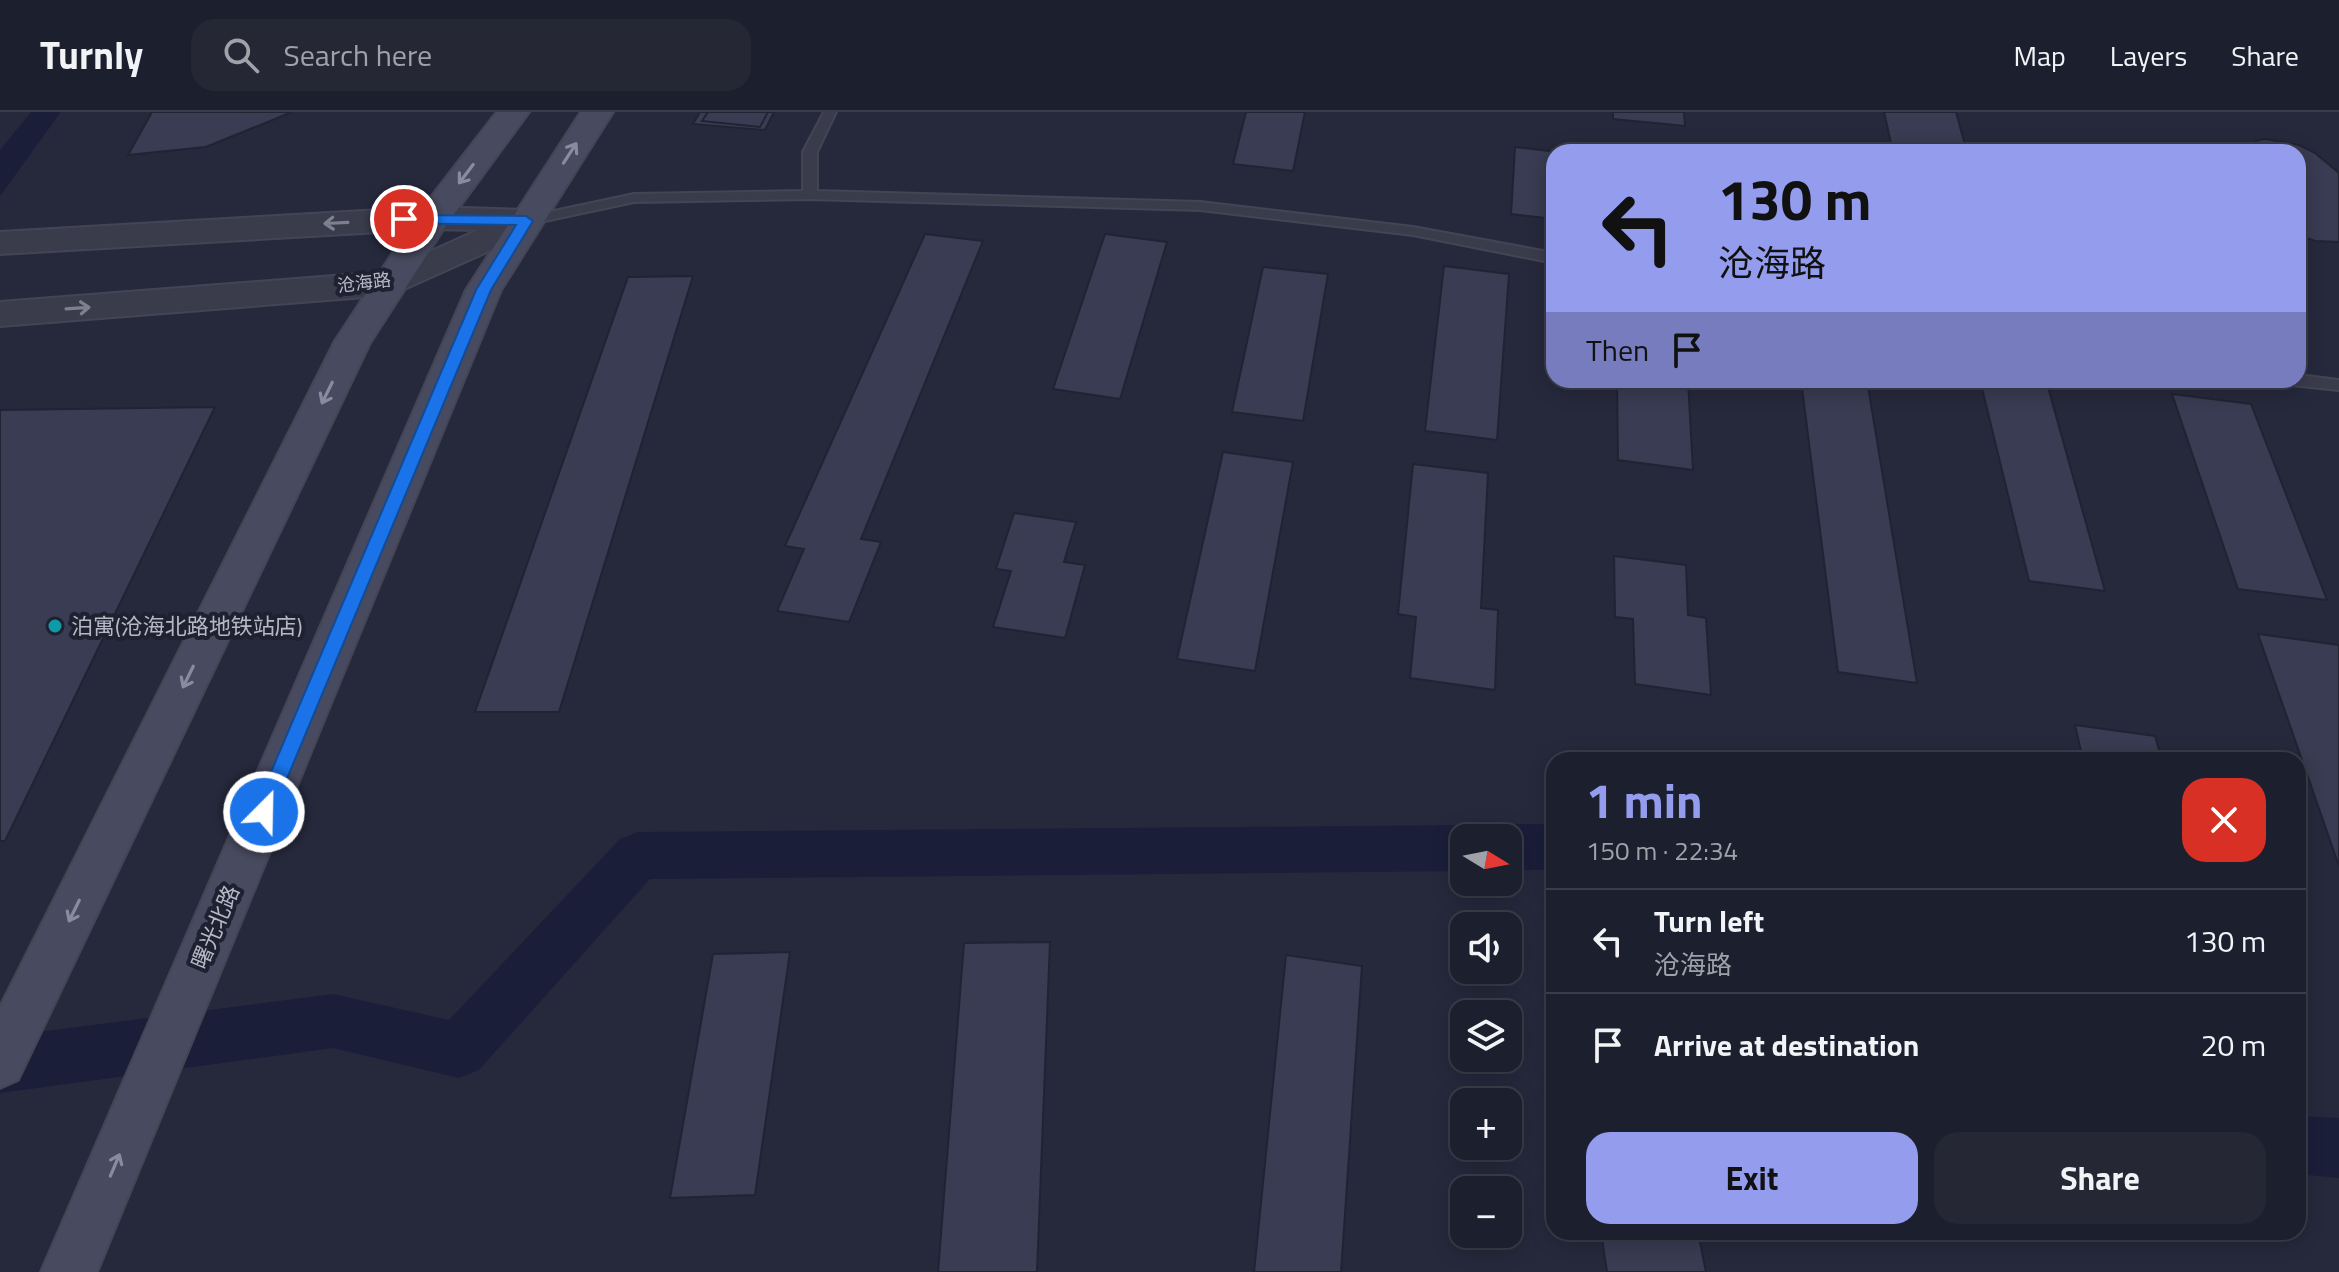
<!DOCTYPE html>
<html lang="en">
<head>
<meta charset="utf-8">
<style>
  :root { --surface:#1c1f2d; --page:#252735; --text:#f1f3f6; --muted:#a0a2aa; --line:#3a3d49; --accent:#949cee }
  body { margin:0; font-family:"Titillium Web","Noto Sans SC",sans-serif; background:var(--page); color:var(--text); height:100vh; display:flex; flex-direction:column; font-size:30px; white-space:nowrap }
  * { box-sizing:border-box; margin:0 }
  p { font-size:26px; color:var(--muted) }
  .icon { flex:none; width:44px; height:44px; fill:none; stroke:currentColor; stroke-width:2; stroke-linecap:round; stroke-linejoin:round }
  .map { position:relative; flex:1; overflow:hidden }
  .details { position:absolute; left:1546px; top:640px; width:760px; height:488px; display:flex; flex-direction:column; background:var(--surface); border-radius:24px; box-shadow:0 4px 20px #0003,0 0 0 2px var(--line) }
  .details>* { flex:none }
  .banner { position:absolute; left:1546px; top:32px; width:760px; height:244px; border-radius:24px; box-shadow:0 4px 20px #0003,0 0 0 2px var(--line); background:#949cee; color:#111; overflow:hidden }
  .needle { width:52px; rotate:100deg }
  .fabs { position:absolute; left:1450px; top:712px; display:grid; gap:16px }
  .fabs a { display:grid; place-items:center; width:72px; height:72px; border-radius:16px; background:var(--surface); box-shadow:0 4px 20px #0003,0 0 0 2px var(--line); font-size:40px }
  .pin { position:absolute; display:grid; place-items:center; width:68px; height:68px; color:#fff; margin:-34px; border:4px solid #fff; border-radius:50%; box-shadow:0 2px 8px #0007 }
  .me { position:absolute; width:88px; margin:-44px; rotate:23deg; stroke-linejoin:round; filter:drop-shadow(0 0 6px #0008) }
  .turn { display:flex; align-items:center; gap:28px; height:168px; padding:0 40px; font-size:36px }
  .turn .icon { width:104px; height:104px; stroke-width:2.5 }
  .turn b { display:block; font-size:56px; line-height:68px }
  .then { display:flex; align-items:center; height:76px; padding:0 40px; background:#0003; gap:16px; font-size:30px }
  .round { display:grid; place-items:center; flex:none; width:84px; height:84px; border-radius:24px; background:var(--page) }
  .head { display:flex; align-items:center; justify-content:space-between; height:136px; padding:0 40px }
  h1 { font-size:48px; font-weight:700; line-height:60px; color:var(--accent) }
  .cta { display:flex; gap:16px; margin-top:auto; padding:16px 40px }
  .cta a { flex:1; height:92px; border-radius:24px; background:var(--accent); color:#111; font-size:32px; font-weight:700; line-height:92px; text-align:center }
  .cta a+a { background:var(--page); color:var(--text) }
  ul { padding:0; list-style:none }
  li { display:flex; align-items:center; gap:24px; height:104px; padding:0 40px; border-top:2px solid var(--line) }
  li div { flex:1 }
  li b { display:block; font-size:30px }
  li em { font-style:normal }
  header { display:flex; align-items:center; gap:48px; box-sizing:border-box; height:112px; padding:0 40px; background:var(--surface); border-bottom:2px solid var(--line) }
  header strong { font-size:38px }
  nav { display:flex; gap:44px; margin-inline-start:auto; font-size:28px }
  .search { width:560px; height:72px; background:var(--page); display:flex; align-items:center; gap:20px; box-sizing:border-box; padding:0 28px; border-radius:24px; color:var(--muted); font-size:30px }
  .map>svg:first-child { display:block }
  .water { fill:#1a1e39 }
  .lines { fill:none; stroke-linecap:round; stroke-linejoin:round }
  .canal { fill:#1a1e39; fill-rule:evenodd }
  .building { fill:#393c52; stroke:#212333; stroke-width:2 }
  .service-casing { stroke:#434555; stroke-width:4 }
  .tertiary-casing { stroke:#434555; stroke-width:4 }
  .secondary-casing { stroke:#434555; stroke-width:4 }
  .service { fill:#3a3c4c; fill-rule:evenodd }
  .tertiary { fill:#3a3c4c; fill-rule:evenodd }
  .secondary { fill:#484a5f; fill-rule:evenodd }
  .oneway { stroke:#8a8c9d }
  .oneway2 { stroke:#7e8090 }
  .route { fill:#1a73e8; stroke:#114b97; stroke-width:2 }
  .culture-dot { fill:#0f9aa8; stroke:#1f2131; stroke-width:3 }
  .labels { text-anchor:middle; stroke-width:8; stroke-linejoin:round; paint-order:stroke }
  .far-street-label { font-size:18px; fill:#b6b8c7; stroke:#1f2131 }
  .poi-label { font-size:22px; fill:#b6b8c7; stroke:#1f2131; text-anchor:start }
  .street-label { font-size:22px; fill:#b6b8c7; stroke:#1f2131 }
</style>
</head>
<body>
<header>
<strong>Turnly</strong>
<div class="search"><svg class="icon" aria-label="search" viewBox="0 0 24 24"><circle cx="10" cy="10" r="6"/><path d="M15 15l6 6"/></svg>Search here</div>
<nav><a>Map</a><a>Layers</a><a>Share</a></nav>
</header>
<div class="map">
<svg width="2339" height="1160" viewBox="0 0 2339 1160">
  <rect width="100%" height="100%" fill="#26293c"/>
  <path class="water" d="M31,0H61L0,84V38Z"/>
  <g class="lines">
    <g class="canal">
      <path d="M1508,712H1554V758H1508V726H1486L1490,718Z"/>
      <path d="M1464,713L1482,719L1485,726H1464V759L650,767L479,958L459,966L333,936L0,981V925L333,882L449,908L620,727L638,720Z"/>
      <path d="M2298,1004L2339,1006V1066L2298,1062Z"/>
    </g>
  </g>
  <g class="building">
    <path d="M152,0H292L206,35L128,43Z"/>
    <path d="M700,0H774L765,18L693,12Z"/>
    <path d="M708,0H768L760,15L702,9Z"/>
    <path d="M1246,0H1305L1293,59L1233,52Z"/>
    <path d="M1613,0H1684L1685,14L1613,7Z"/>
    <path d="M1884,0H1956L1967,40H1893Z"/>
    <path d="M2265,27L2299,33L2315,41L2339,61V130L2315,129L2298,123V40H2243L2256,29Z"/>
    <path d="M1515,35L1558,40H1554V107L1511,102Z"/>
    <path d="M925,122L983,129L861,427L881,430L849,510L777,499L804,437L785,434Z"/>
    <path d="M1105,122L1167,130L1120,287L1053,277Z"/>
    <path d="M1444,154L1509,162L1497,328L1425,319Z"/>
    <path d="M1263,155L1328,162L1303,309L1232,300Z"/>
    <path d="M693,164L559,600H475L628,165Z"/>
    <path d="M1617,268H1688L1693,358L1618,348Z"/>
    <path d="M1801,268H1867L1917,571L1838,560Z"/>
    <path d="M1980,268H2046L2105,479L2029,469Z"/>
    <path d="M2172,282L2251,292L2327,488L2238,477Z"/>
    <path d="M215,295L5,729H0V298Z"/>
    <path d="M1223,340L1293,350L1255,559L1177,547Z"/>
    <path d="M1413,352L1488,361L1481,496L1498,498L1495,578L1410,566L1416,505L1398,502Z"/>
    <path d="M1014,401L1076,410L1064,450L1085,453L1065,526L993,515L1011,459L996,457Z"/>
    <path d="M1614,444L1686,453L1688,503L1706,506L1711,583L1635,572L1633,507L1615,505Z"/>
    <path d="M2258,522L2339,533V754Z"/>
    <path d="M2075,613L2155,624L2162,648H2083Z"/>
    <path d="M1050,830L1037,1160H938L964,831Z"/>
    <path d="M790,840L755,1083L670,1086L713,842Z"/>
    <path d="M1286,843L1362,854L1341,1160H1254Z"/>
    <path d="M1601,1120H1698L1706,1160H1607Z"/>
  </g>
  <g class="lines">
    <g class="service-casing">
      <g id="service">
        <path d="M824,0H836L817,40V79L1200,90L1413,115L1554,141V151L1413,123L1200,98L810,87L634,90L526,113L519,109L526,105L634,82L803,79V40Z"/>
        <path d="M2298,263L2339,268V278L2291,273L2283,268H2298Z"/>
      </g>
    </g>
    <g class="tertiary-casing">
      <path id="tertiary" d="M433,95L526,98L538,101L543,109L538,117L391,183L0,214V190L385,160L478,118L433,117L0,142V120Z"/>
    </g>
    <g class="secondary-casing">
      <g id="secondary">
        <path d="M497,0H529L446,113L370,231L18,968L0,976V895L335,229L421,98Z"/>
        <path d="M581,0H613L501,178L97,1160H41L466,178Z"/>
      </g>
    </g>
    <use href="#service" class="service"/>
    <use href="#tertiary" class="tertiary"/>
    <use href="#secondary" class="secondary"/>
  </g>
  <defs><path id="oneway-shaft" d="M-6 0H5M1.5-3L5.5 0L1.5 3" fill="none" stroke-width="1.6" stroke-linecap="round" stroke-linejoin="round" transform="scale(2)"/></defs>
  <g class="oneway">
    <use href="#oneway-shaft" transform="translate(570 41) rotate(-57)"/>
    <use href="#oneway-shaft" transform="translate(466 62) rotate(127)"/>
    <use href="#oneway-shaft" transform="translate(327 281) rotate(116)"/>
    <use href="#oneway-shaft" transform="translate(188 565) rotate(116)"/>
    <use href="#oneway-shaft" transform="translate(74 799) rotate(116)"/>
    <use href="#oneway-shaft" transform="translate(115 1053) rotate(-67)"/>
  </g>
  <g class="oneway2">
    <use href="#oneway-shaft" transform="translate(336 111) rotate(177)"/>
    <use href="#oneway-shaft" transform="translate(78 196) rotate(-4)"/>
  </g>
  <path class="route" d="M404,103L526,104L533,109L491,178L273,700L270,706L264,709L257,706L254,700L476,178L516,113L399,111V104Z"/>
  <circle class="culture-dot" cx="55" cy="514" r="8"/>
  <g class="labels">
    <g class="far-street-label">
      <text transform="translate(364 171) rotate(-7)" y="6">沧海路</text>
    </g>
    <g class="poi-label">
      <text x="71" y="522">泊寓(沧海北路地铁站店)</text>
    </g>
    <g class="street-label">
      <text transform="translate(215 815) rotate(-67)" y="8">曙光北路</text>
    </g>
  </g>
</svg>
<div class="fabs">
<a><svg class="needle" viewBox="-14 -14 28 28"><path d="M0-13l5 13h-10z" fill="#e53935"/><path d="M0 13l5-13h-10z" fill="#a0a2aa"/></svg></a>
<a><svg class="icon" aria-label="sound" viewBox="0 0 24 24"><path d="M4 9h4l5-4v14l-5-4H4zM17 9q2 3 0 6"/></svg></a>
<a><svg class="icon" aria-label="layers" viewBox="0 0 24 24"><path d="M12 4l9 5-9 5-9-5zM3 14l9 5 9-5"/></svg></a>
<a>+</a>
<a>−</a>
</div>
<div class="pin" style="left:404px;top:107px;background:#d93025"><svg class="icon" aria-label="arrive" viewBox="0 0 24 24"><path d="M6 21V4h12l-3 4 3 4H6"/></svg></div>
<svg class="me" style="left:264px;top:700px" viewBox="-20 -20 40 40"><circle r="17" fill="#1a73e8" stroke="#fff" stroke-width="3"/><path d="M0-11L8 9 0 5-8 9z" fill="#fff"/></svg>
<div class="banner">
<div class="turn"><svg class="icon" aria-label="left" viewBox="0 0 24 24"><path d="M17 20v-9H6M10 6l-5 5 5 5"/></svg><div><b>130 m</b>沧海路</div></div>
<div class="then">Then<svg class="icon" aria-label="arrive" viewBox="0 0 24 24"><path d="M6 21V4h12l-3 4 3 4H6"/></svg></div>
</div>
<section class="details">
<div class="head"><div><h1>1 min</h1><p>150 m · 22:34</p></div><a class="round" style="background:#d93025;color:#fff"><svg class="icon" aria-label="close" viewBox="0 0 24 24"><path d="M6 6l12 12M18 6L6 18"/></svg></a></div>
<ul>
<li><svg class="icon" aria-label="left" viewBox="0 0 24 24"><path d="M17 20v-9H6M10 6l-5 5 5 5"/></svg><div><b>Turn left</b><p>沧海路</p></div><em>130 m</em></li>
<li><svg class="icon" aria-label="arrive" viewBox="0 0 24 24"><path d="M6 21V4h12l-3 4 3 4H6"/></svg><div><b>Arrive at destination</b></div><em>20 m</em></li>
</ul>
<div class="cta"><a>Exit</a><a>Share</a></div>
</section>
</div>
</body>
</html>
